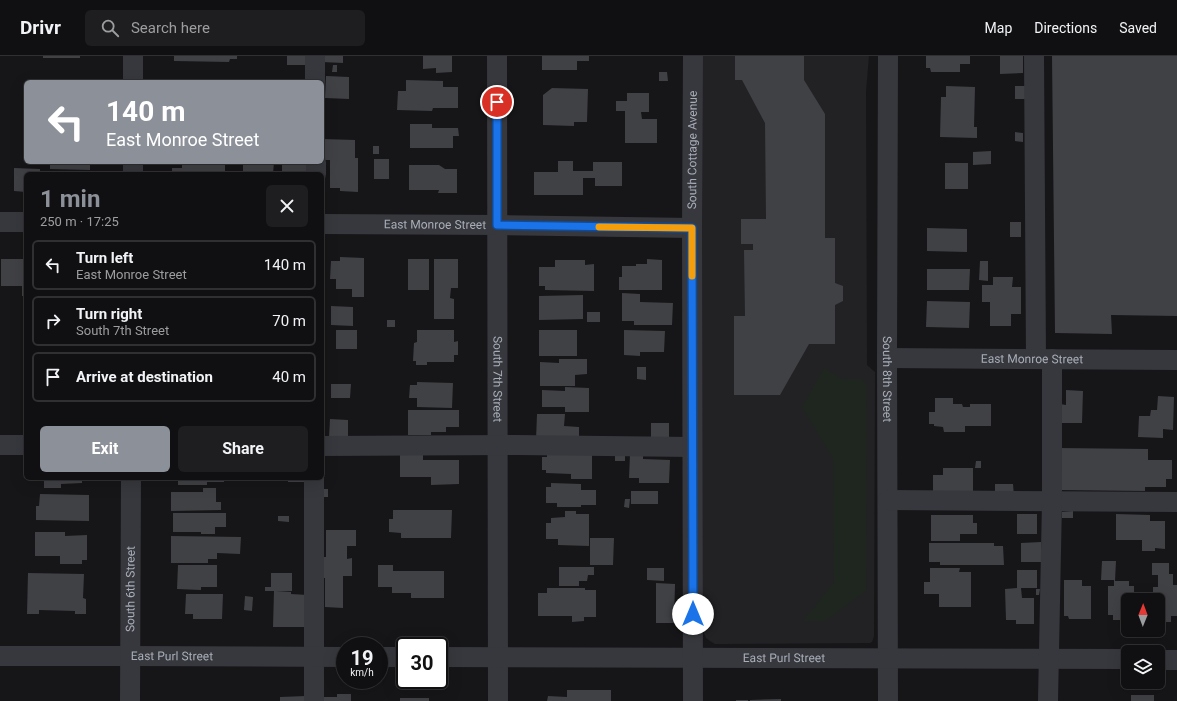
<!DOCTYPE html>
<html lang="en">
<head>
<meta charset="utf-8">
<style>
  :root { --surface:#101012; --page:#1e1e20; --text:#f1f3f6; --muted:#9c9d9f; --line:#303032; --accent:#8c9099 }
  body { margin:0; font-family:Roboto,sans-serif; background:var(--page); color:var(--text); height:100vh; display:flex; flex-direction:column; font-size:15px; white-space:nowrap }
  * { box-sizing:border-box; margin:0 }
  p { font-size:13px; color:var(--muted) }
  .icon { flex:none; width:22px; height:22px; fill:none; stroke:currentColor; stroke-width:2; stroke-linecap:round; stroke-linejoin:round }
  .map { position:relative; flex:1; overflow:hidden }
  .drawer { position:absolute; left:24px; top:116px; width:300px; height:308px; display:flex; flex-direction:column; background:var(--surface); border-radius:6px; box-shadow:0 4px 16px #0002,0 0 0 1px var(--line) }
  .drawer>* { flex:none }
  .guide { position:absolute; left:24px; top:24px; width:300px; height:84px; border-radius:6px; box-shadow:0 4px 16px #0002,0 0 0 1px var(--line); background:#8c9099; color:#fff; overflow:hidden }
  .needle { width:26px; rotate:1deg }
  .fabs { position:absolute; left:1121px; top:537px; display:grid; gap:8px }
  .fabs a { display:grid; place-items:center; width:44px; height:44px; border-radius:6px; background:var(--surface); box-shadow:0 4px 16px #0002,0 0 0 1px var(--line); font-size:20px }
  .speed { position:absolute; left:336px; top:581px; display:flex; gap:8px; font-size:20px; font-weight:700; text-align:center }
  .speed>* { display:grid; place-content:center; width:52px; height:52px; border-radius:50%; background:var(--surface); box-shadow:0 4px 16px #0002,0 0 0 1px var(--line); line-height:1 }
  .speed small { font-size:10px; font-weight:400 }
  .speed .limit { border:2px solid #111; border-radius:6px; background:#fff; color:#111 }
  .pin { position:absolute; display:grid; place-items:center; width:34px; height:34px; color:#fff; margin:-17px; border:2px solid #fff; border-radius:50%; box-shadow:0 1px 4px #0007 }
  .me { position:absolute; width:44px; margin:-22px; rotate:0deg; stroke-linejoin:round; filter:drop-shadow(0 0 3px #0008) }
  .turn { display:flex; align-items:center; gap:14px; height:84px; padding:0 16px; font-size:18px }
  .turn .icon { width:52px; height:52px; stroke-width:2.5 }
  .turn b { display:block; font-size:28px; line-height:34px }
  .round { display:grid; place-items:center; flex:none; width:42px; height:42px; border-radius:6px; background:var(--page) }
  .overview { display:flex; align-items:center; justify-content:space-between; height:68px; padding:0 16px }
  h1 { font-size:24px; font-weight:700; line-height:30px; color:var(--accent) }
  .button { display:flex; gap:8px; margin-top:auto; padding:8px 16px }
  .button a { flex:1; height:46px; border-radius:6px; background:var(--accent); color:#fff; font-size:16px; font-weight:700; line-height:46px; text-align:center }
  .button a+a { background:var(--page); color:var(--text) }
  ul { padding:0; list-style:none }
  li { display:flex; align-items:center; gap:12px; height:50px; margin:0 8px 6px; padding:0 8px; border:2px solid var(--line); border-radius:6px }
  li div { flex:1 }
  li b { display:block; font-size:15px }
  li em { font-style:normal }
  header { display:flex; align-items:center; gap:24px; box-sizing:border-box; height:56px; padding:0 20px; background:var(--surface); border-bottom:1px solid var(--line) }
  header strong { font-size:19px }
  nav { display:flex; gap:22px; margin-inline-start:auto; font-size:14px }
  .search { width:280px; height:36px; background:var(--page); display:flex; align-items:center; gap:10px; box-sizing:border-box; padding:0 14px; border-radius:6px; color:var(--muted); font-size:15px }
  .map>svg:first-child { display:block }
  .built { fill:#222225 }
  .green { fill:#1e261f }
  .building { fill:#404145 }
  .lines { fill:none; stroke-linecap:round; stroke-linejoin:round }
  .minor { stroke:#37383d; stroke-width:20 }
  .route-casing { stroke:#114b97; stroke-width:10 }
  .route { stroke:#1a73e8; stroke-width:7 }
  .slow { stroke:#f59e0b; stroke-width:7 }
  .labels { text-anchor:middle; stroke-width:3.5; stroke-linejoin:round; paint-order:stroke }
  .street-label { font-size:12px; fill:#a8adb8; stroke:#111113 }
</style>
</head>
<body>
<header>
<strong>Drivr</strong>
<div class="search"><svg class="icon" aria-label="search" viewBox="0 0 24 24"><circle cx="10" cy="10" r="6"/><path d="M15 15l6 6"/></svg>Search here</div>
<nav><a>Map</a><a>Directions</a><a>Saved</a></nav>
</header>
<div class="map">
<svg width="1177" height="645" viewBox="0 0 1177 645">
  <rect width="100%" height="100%" fill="#161618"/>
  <path class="built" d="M701,0H869L866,35L867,309L875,316L874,580L872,586L870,587L722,588H715L710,585L706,582L703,575L700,540Z"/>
  <path class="green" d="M824,312L842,323H861L867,328L866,535L825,565H803L834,526L833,402L802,351Z"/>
  <g class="building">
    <rect x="43" y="0" width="37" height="2"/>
    <path d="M174,0H237V3H230L229,6L174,5Z"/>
    <rect x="287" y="0" width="21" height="9"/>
    <path d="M322,0H343V7L322,6Z"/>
    <path d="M423,0H452V16L436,17V12L423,13Z"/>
    <path d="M542,0H589V5H577V14H542Z"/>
    <path d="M735,0H804V24L825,58V182H835V227L843,230V245L835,249V288H809L780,339H734V260H745L744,194H753V188H741V163H766L765,67L742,24H735Z"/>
    <path d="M926,0H970V8H960V16H931L930,12H926Z"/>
    <path d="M1000,0H1023V17L1000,18Z"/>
    <path d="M1052,0H1177V260L1111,259L1112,278L1055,277Z"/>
    <path d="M333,9H337V16H332Z"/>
    <path d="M659,16H667L668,25H659Z"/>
    <path d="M326,20L349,21V43L325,42Z"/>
    <path d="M406,24L443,25V31H458V52H433L432,55L397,54L398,35H406Z"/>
    <path d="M946,30L975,31L974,71H977V82L940,81L941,41H946Z"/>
    <rect x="1015" y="30" width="10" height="13"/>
    <path d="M552,32L588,33L587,66H574V70L543,69V39Z"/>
    <path d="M627,37H649V56H641L642,63H657V87H625V55H616V45H627Z"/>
    <path d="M410,68H432V72H458L459,80H453V92H410Z"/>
    <path d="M1015,76L1023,77V86L1015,85Z"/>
    <path d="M323,83L355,84V102H358V136L340,135V132H330V104H323Z"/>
    <rect x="373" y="90" width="6" height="8"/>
    <path d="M991,95V108L973,109V96Z"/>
    <rect x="374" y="103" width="15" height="20"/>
    <path d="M558,105H573V115H593V106H622V130H595V122H583V139H534V116H558Z"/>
    <path d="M50,106H90V114L50,113Z"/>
    <path d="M193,106H225V118H172V112H182V108H193Z"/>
    <path d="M243,106H274L273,118H243Z"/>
    <rect x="282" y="106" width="26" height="12"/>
    <rect x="945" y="107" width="23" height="26"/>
    <path d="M409,109H439L445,113H457V137H438L439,134H409Z"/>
    <path d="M14,112L40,113V116L91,117V118H26V136L14,135Z"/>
    <rect x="1010" y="166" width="11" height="15"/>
    <path d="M927,172L967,173V196L927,195Z"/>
    <path d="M340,201L364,202V241H352V233H336V223H330L331,205H340Z"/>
    <path d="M1,203H23V218H26V240H22V230H1Z"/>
    <rect x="408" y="203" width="21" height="31"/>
    <path d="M434,203H458V232H451L450,242L454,243V263H434Z"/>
    <path d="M647,203L662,204V234H619V221H622V210H636V208H647Z"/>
    <path d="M555,204H585V209L594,208V235L545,234V230H539V211H555Z"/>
    <path d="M980,205H988V225L979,224Z"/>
    <path d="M927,213H970L969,234H927Z"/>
    <path d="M993,221H1013L1012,231H1021V258H1011V270H990V246H982V229H993Z"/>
    <path d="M622,237L640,238V246L673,247L672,269H634V265H622Z"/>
    <path d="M583,239V263L539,264V240Z"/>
    <path d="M927,245L970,246L969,272L926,271Z"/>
    <path d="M331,250L353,251V270L331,269Z"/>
    <rect x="587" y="256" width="13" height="10"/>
    <rect x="387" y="264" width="8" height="7"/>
    <rect x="336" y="274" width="21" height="19"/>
    <path d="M417,274H454V286L458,285V299H454V306H427V309H416V305H413L414,287L417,286Z"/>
    <rect x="539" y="274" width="38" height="26"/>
    <path d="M624,274L665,275L664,296H640V300L624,299Z"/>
    <path d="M559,303H587V318L575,319V330H540V306L559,307Z"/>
    <path d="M637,311H646V324L637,323Z"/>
    <path d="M417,326L453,327L452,352L417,351V342H409L410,329H417Z"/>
    <path d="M331,328H351L350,342H331Z"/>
    <path d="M565,331L589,332V356H565V351H542V334L565,335Z"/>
    <path d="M1066,334L1083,335L1082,367H1059L1060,348L1066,349Z"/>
    <path d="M1158,340L1174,341L1173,374L1163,373V382L1138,381L1139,360H1150L1151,354H1157Z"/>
    <path d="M935,342H953V348H962L963,351H970V348H991V370H965V376H944L943,371L934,370V368H929V356H935Z"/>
    <path d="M408,354H459V371H446V376H431V379H408Z"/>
    <path d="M537,358H565L564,370L579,371V385L536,384Z"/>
    <path d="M330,363L348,364V381H329Z"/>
    <path d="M651,367H669V386L651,385Z"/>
    <path d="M1058,392L1148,393V404H1172V423H1166V431H1145V435L1058,434Z"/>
    <path d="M423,396V404H459V428L431,429V421H400V397Z"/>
    <path d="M547,396H592V423H571V418L546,417V414H542V401H547Z"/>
    <rect x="615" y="398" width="10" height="7"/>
    <path d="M630,398H643V403L670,404L669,427H639V422H629Z"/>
    <path d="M976,405H981V412H975Z"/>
    <path d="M943,412H973V439H933V419H943Z"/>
    <path d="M44,422H82V427L61,428V432H44Z"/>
    <path d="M178,422H224V426H207V429H178Z"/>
    <rect x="288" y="422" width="21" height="4"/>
    <path d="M551,427L581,428V434H596V449H581V451H557V447H546V431H551Z"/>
    <path d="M995,428H1013L1014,440H995Z"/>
    <path d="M203,432H216V446H221V454L171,455V436H203Z"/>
    <path d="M321,433H328V441H320Z"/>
    <rect x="631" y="435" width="27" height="13"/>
    <path d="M40,438L89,439V465L36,464V450H39Z"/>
    <path d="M625,443H630L629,452L624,451Z"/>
    <path d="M393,454H452L451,482H401V477L389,476V463H393Z"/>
    <path d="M565,455H576V458H589V490L558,489V483H546V467H551V462L565,461Z"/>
    <path d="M1073,455V462H1062V456Z"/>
    <path d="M173,457H226V471H215V478H201V476H173Z"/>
    <rect x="1017" y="458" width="20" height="20"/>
    <path d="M1116,458L1150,459V465H1165V493L1155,492V495H1142V484H1116Z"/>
    <path d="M931,459H973V467H977V478H960V485H931Z"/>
    <path d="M278,460H289V466L278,465Z"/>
    <path d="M326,474H356V490H347V503L352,502V520H343V552L325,551V522H321V501H326Z"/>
    <path d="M35,476H65V480L87,479V504H82V508H60V500H35Z"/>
    <path d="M171,480L241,481L240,498L217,497V503H208V507H171Z"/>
    <path d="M590,482H614L613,509H590Z"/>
    <path d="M1041,486V506H1021V487Z"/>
    <path d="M929,487H994V490H1003L1004,509H940V506H929Z"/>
    <path d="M1102,505H1116L1115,525H1129V530H1134V544H1128V564H1113V559H1108V530H1114V524H1101Z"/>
    <path d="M1152,507H1169V518H1173V529H1177V560H1171V566H1161V560H1158V544H1153V531H1158V519H1152Z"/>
    <path d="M178,509H217V531H201V534L177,533Z"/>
    <path d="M378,509H393V515H444V542H411V537H392V531H378Z"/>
    <path d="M559,511H594V519H588L587,525H579V530H559Z"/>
    <path d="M647,512H664V525L647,524Z"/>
    <path d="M930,512H960L959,516H971V551H939V538H924V526H930Z"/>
    <path d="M1017,514H1037V532H1021L1022,542H1034V568H1016V564H1006L1005,533L1017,532Z"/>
    <path d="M28,517L84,518L83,542L86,543V558H75V555L39,554V558H27Z"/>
    <path d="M271,517H292V535L276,536H291V538L308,539V571H273L274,535H265V531H271Z"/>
    <path d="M1064,524H1082V530H1091V563H1069L1068,560H1064Z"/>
    <path d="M656,527L675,528L674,567H656Z"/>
    <path d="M547,532H585V534H596V561H584V565L572,566V560H538V537H547Z"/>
    <path d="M1036,533H1040L1039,539H1036Z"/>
    <path d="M186,538H223L222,563H193V558H185Z"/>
    <path d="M245,540L253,541L252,555L244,554Z"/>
    <path d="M567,634H611V645H547L548,640L567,641Z"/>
    <path d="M337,638H351V645H322L323,641H337Z"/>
    <rect x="1131" y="639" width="23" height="6"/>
    <path d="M306,640V645H280V641Z"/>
    <rect x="400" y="642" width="29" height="3"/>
    <path d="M781,643V645H750V644Z"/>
    <rect x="736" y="644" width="12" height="1"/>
  </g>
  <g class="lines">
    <g class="minor">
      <path d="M133,0V26"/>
      <path d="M315,0V26"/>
      <path id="s1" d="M497,0L498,645"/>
      <path id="s2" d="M888,0L887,302L888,645"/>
      <path d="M1034,0L1036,303"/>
      <path d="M133,106V118"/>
      <path d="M316,106V118"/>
      <path d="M0,166H26"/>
      <path id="s3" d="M322,168L497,169L692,172"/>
      <path id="s4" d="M887,302L1177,304"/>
      <path d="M0,389H26"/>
      <path d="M322,390L517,389L692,391"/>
      <path d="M314,422V645"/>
      <path d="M888,444L1177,446"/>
      <path id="s5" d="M0,600H130L345,601"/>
      <path d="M379,601H405"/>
      <path id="s6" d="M439,601L1128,603"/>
      <path d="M1158,604H1177"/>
      <path id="s7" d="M130,645L131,422"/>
      <path id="s8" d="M693,645L692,172L693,0"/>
      <path d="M1048,645L1052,445V303"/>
    </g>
  </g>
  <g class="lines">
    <g class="route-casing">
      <path id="route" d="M497,46V169L692,172L693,558"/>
    </g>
    <use href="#route" class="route"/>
    <path class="slow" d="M599,171L692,172V220"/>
  </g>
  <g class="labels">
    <g class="street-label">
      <text dy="4" stroke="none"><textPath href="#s8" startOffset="551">South Cottage Avenue</textPath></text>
      <text dy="4" stroke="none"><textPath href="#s3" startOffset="113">East Monroe Street</textPath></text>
      <text dy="4" stroke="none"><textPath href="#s4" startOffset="145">East Monroe Street</textPath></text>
      <text dy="4" stroke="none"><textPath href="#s1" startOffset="323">South 7th Street</textPath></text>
      <text dy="4" stroke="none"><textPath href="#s2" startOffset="323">South 8th Street</textPath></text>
      <text dy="4" stroke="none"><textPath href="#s7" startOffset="112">South 6th Street</textPath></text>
      <text dy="4" stroke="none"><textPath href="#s5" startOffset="172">East Purl Street</textPath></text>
      <text dy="4" stroke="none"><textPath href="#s6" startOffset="345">East Purl Street</textPath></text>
    </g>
  </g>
</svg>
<div class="fabs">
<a><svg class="needle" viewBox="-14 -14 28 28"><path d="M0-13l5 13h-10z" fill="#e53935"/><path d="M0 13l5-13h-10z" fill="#9c9d9f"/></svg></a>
<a><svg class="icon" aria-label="layers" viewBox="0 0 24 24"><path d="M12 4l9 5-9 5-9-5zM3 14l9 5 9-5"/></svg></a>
</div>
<div class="speed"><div>19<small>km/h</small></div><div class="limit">30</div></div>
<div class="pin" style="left:497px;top:46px;background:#d93025"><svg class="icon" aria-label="arrive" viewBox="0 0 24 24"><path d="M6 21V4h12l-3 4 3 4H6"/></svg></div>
<svg class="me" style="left:693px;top:558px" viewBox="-20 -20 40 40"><circle r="19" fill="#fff"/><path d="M0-13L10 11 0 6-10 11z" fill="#1a73e8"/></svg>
<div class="guide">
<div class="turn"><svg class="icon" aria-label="left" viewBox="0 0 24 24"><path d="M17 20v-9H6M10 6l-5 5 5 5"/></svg><div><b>140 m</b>East Monroe Street</div></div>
</div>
<section class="drawer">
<div class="overview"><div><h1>1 min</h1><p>250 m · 17:25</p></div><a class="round"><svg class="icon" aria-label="close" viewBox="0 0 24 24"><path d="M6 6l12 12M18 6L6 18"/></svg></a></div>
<ul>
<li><svg class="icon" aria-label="left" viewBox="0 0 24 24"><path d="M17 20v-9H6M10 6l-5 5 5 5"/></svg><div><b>Turn left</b><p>East Monroe Street</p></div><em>140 m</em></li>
<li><svg class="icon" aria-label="right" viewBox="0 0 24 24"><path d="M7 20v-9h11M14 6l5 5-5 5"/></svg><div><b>Turn right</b><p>South 7th Street</p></div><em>70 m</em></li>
<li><svg class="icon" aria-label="arrive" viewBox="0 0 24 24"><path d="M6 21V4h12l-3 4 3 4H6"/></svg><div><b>Arrive at destination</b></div><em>40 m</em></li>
</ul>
<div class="button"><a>Exit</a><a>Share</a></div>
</section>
</div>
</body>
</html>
